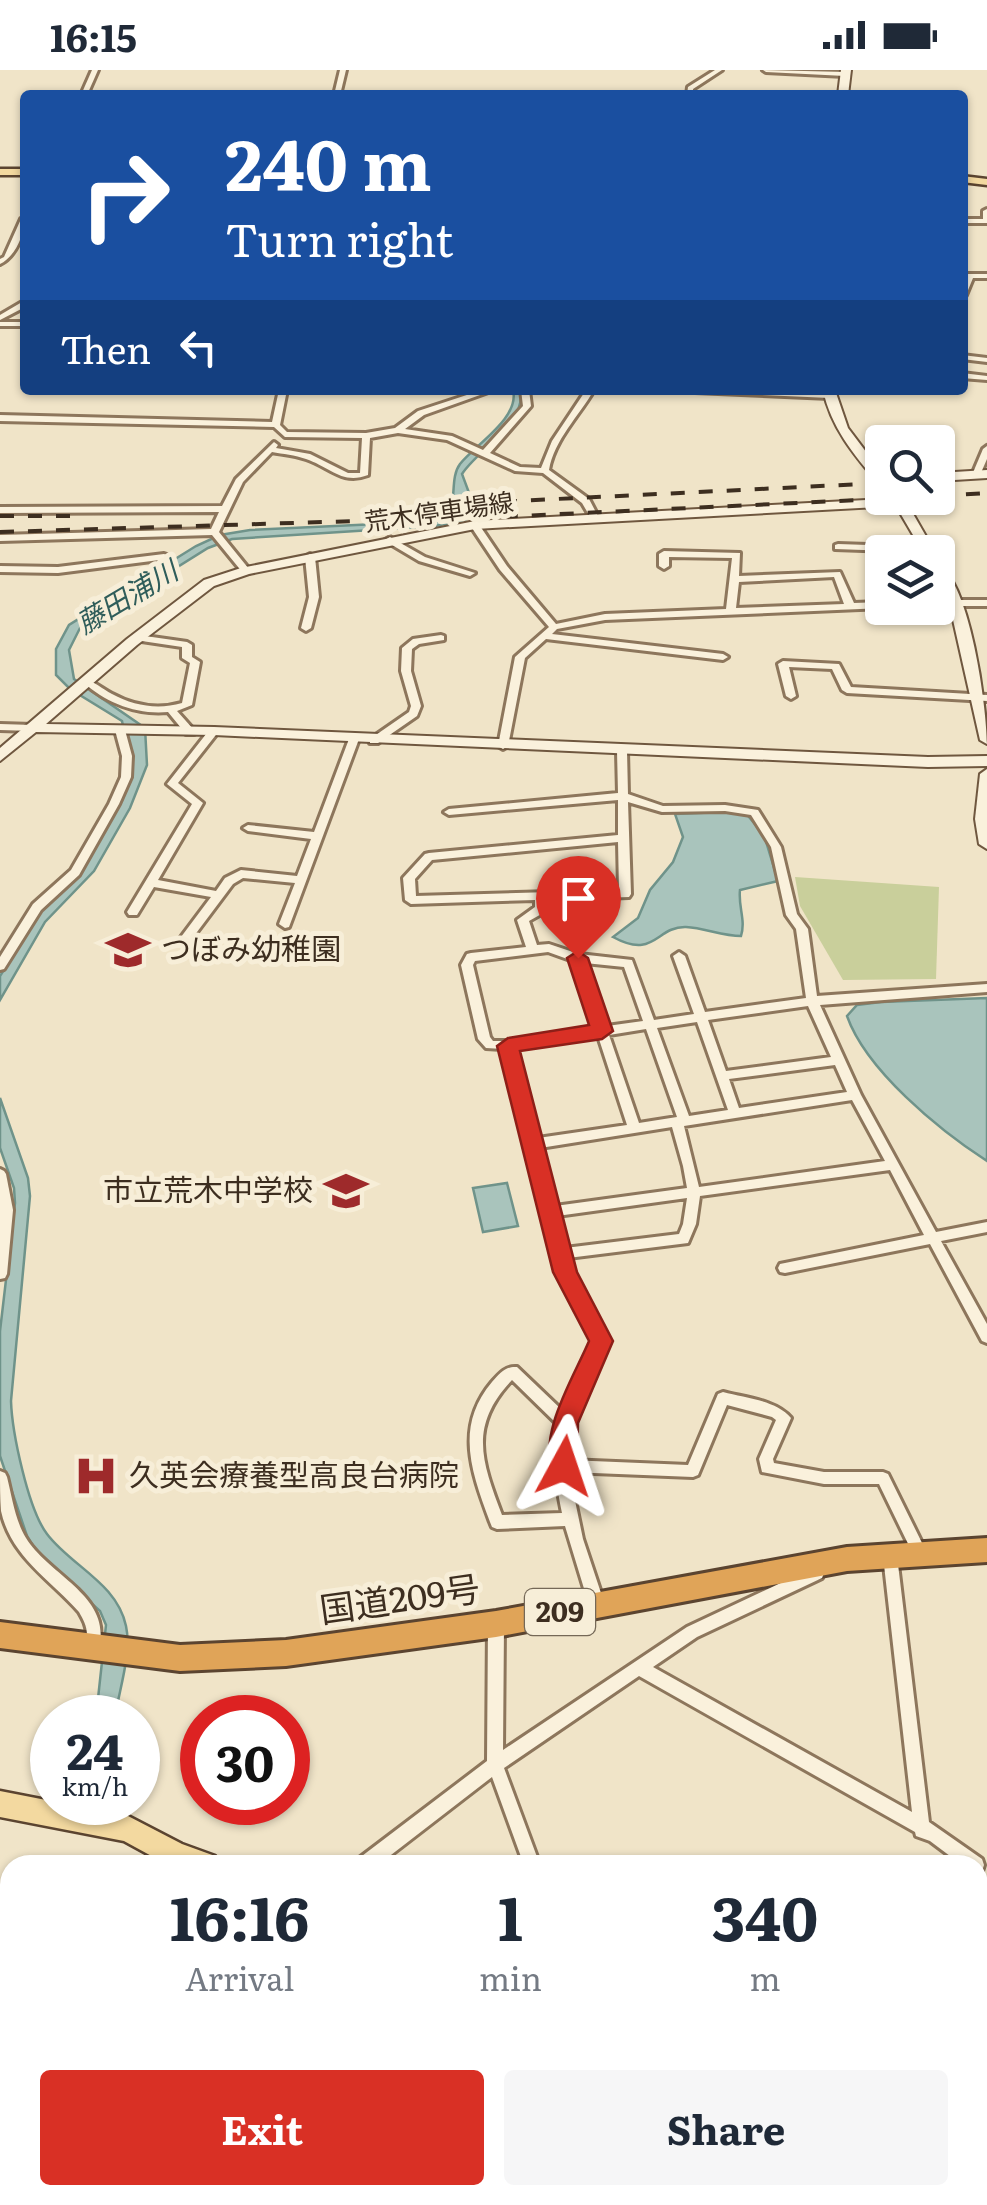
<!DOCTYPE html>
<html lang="en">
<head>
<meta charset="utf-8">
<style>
  :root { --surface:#fff; --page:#f6f6f7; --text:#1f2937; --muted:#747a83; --accent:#d93025 }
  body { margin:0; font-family:Literata,"Noto Sans JP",serif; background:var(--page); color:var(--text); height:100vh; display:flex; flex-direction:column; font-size:38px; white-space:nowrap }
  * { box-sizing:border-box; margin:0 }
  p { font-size:32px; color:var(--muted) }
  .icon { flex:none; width:55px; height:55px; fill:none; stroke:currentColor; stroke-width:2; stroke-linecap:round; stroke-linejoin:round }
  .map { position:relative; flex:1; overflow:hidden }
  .sheet { position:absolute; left:0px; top:1785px; width:988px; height:350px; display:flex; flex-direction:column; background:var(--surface); border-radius:30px 30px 0 0; box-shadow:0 2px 8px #0004 }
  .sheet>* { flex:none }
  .guide { position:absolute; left:20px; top:20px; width:948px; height:305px; border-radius:10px; box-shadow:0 2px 8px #0004; background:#1a4fa0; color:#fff; overflow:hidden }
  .fabs { position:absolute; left:865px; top:355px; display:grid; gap:20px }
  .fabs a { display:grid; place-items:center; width:90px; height:90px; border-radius:10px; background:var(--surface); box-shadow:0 2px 8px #0004; font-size:50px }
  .speed { position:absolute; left:30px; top:1625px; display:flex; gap:20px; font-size:50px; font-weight:700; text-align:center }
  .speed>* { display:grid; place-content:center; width:130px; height:130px; border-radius:50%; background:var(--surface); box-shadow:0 2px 8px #0004; line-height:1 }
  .speed small { font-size:25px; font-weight:400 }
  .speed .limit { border:15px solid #d22; background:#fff; color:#111 }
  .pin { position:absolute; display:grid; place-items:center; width:85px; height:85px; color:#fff; margin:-102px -42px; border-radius:50% 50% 50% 0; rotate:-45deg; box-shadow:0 0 10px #0007 }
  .pin .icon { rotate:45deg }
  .me { position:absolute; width:110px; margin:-55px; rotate:5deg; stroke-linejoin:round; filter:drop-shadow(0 0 8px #0008) }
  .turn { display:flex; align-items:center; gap:35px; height:210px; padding:0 40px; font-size:45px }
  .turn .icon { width:130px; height:130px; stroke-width:2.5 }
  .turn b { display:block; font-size:70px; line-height:85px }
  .then { display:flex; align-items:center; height:95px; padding:0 40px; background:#0003; gap:20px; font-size:38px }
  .eta { display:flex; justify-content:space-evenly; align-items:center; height:170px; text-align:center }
  .eta b { font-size:60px; font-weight:700; line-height:70px }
  .primary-button { display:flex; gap:20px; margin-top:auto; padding:20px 40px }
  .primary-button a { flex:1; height:115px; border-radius:10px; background:var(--accent); color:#fff; font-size:40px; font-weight:700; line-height:115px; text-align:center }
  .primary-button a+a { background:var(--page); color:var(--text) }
  .status { display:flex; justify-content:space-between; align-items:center; height:70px; padding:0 50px; background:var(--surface); direction:ltr }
  .status svg { height:28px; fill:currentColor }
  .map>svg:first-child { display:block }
  .green { fill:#c9cf9b }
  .water { fill:#a9c4bc; stroke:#6f938a; stroke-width:2.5 }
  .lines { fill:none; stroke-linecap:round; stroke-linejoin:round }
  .street-casing { stroke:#8d765c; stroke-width:6 }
  .secondary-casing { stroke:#6f573f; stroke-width:4 }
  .primary-casing { stroke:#5b4430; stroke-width:5 }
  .highway-casing { stroke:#5b4430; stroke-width:6 }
  .street { fill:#faf1dc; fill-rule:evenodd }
  .secondary { fill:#faf1dc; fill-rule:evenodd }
  .primary { fill:#f3d9a0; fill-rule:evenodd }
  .highway { fill:#e0a458; fill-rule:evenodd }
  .rail { stroke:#3d2e20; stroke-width:4; stroke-dasharray:14 14; stroke-linecap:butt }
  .route { fill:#d93025; stroke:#8d1f18; stroke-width:2.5 }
  .labels { text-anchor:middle; stroke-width:10; stroke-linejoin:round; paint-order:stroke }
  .far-street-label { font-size:25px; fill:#3d2e20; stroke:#f7eed8 }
  .far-water-label { font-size:28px; font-style:italic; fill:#2f5d5a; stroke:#f7eed8 }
  .shield { fill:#f7eed8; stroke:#756857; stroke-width:2.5 }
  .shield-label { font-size:28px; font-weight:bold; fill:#3d2e20 }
  .poi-label { font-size:30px; fill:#3d2e20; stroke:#f7eed8; text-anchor:start }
  .near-street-label { font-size:35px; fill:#3d2e20; stroke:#f7eed8 }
</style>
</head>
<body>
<div class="status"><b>16:15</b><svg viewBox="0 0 49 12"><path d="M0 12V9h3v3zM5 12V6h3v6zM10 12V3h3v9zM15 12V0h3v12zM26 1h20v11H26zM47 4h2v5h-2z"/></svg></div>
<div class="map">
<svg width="987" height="2135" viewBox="0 0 987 2135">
  <rect width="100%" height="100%" fill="#f0e4c8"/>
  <path class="green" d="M795,807L939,817L936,909L843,910L800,836Z"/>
  <g class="water">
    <path d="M513,320H520C528,352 478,379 462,404L475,439L465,450L435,456L232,469L208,478L80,558L69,580L74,609L145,658L147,695L130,738L94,801L45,852L0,930V906L43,838L83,796L125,721L132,699L122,651L70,619L56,605V579L69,555L196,476L220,465L250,460L442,451C460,438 448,410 460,394C476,374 520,348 513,320Z"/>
    <path d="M744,741L764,765L778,811L740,820C738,837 746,850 741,866C722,866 705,858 686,857C656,856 655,890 613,867L638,848L650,820L673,792L683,767L675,744Z"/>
    <path d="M987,928V1091C939,1060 866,1000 847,946L857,935L881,932Z"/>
    <path d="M0,1028L28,1108L30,1126L11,1331C12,1362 28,1439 47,1464C71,1496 117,1513 126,1556C132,1583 119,1620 115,1647H96L106,1555L100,1541L40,1487L27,1466L0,1386V1261L15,1133L14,1118L0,1078Z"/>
    <path d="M507,1113L518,1156L483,1162L473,1118Z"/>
  </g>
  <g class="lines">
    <g class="street-casing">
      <g id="street">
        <path d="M92,0H98L87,25H81Z"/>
        <path d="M340,0H346L340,25H334Z"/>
        <path d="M715,0H722L693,19V25H687L688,17Z"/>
        <path d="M763,0L845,2L848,4L845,6L766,2Z"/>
        <path d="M987,139V153H962V149H983V141Z"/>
        <path d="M25,147C25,164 15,187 0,194V189L4,187L21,149Z"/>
        <path d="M962,204H987V208H973L966,225L962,227V215L965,208H962Z"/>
        <path d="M22,232H25V237L0,250V245Z"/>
        <rect x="0" y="252" width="25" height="4"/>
        <path d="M962,285L987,288V292L962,289Z"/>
        <path d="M962,303L987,306V310L962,308Z"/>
        <path d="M279,320H287L280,355L287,362L366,363L395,358L418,341L482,320H494L424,345L405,359L452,366L483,380L523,336L521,320H529L531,336L490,383L520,397L541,398L552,371L586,320H594C579,346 554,370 549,400L589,429L599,448L592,450L582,433L543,403L515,401L447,370L398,363L370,368L368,405C342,415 330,397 306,389C295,385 283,384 272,382L243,412L219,462L249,499V503H243L212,465L0,471V465L211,459L219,442L0,443V437L222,436L236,409L274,372L278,375L276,378L310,384L348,403H360L362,368L285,367L274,357L0,351V345L272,352Z"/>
        <path d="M691,320L830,324L834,326L830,328L695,322Z"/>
        <path d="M987,376V389L980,405L973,407L972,405L983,379Z"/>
        <path d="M475,452L478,453L507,496L556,554L605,544L726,539L732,488L669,487V496L664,499L659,496V484L664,481L740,483L739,506L840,502L854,533L882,532L883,538L605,550L557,559L552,564L723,584L728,587L723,590L546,569L525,588L508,676L503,679L498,676L515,587L549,557L500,500L470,455ZM834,507L844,534L736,538L739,512Z"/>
        <path d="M390,467L425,487L475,503L470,506L419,491L387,472L385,470Z"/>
        <path d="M838,474L928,477L933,480L929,482H920L835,479V475Z"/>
        <path d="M164,484L167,485V489L58,503L0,502V496L58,497Z"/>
        <path d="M310,484L315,487L319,527L311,558L306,561L301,558L309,527L305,487Z"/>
        <rect x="938" y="530" width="49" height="6"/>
        <path d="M138,565L187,572L192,575V587L200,592L192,635L177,641L194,660V664H186L168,642C137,645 106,633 83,612L84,610C95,611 102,619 112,624C134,636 158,640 182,633L190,593L182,588V577L135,570L133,568Z"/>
        <path d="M441,565L444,566V570L419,574L412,579L411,601L421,636L417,646L378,673H370V669L409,642L411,636L401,601L402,578L413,569Z"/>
        <path d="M783,591L839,594L851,617L987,625V631L847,623L842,620L832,599L789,597L796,626L791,629L786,626L778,594Z"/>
        <path d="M0,654L33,655L38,658L33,661L0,660Z"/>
        <path d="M120,657L125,660L132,686L131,707L119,734L79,805L41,840L4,899L0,900V887L33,834L71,800L109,734L121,707L122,686L115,660Z"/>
        <path d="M214,658L219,661L178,713L203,733L158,810L216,821L225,808L241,800L297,806L311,769L248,761L243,758L248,755L314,762L349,669L354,666L359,669L289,857L285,858L279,854L295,813L243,808L233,814L191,870L187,871L181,867L211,827L154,817L137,845H129L127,842L192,734L167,714L210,659Z"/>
        <path d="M622,678L627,681L628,724L663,736L725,735L758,740L781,777L797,844L808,859L817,926L987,914V922L820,935L861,1025L936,1162L987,1152V1162L941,1171L987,1254V1273L982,1271L930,1174L785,1203L780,1202L778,1198L780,1194L785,1193L924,1165L890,1100L700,1126L696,1154L688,1173L568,1188L572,1203L608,1271C600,1299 581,1323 572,1351C568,1363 568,1377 568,1390L688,1395L718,1324L723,1322C745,1328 776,1330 791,1348L773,1389L774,1393L824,1402H883L888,1404L927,1483L925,1488L920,1490L915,1488L879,1414H824L762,1402L759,1389L776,1350L772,1347L727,1335L698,1405L693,1407L569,1402L583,1469L605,1535L602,1540L597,1542L592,1540L589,1535L565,1456L497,1459L492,1457L490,1452C472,1403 454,1357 492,1312C500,1303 506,1296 517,1297L562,1340L587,1292L594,1271L558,1203L503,979L486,978L478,969L461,895L467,884L471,883L526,877L517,850L535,837V830L411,834L405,830L403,808L425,784L429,783L618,765V730L449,745L444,742L449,739L618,723L617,681ZM628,732L662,742L725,741L751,745L771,777L786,845L796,859L806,928L705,942L685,886L679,882L673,886L694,944L654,950L632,890L579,884L549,874L537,875L529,851L545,842L547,830L629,827L631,824ZM618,772L619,820L416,826L415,809L432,790ZM548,882L573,891L595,958L508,971H493L490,967L473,895L475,891ZM585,893L624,897L643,951L607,956ZM808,936L831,987L726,1001L708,950ZM697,952L728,1040L689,1046L657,958ZM646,959L677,1047L639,1053L609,965ZM598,966L627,1055L538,1068L515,978ZM835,995L847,1022L739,1038L729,1009ZM852,1030L885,1091L699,1117L684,1056ZM672,1057L683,1096L687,1118L555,1136L540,1078ZM687,1128L683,1154L679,1164L565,1178L557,1146ZM512,1310L557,1354C551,1384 556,1413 562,1443L502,1445C482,1392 468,1356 512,1310Z"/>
        <path d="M0,1099L4,1101L6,1104L13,1140L7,1204L5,1208L0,1209Z"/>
        <path d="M0,1401L5,1403L7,1407C12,1427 15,1450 26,1468C50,1507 117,1528 97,1583L92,1585L87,1583C84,1576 86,1573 87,1565C87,1556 83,1549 79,1542C50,1509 11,1487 1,1441C0,1428 0,1414 0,1401Z"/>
        <path d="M890,1479L895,1481L897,1486L929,1752L982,1789L984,1795L982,1801L978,1803V1795H962L930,1771L916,1766L915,1762L639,1606L504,1698L540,1795H524L492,1707L378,1795H356L358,1789L487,1691L488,1554L491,1549L496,1547L501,1549L504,1554L503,1680L687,1557L817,1496L822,1498L824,1503L822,1508L697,1567L653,1597L912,1742L883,1486L885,1481Z"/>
        <path d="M156,2125H177L172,2135H151Z"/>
        <path d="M634,2125H652L655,2135H637Z"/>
      </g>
    </g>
    <g class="secondary-casing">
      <g id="secondary">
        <path d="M841,0H851L848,25H838Z"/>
        <path d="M823,320H835L848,358L882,403V414L878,413C853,384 831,357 823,320Z"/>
        <path d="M987,400V408L938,411V403Z"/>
        <path d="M904,428L935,482H923L896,436L475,459L249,504L214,516L137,575L46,654L214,657L928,687L987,686V696L928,697L214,665L36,662L0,691V678L127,569L204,510L241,498L475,451Z"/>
        <path d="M938,494C970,513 987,637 987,674L980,670L949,532L938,509Z"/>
        <path d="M987,699V779L979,774L975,749L980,704Z"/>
      </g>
    </g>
    <g class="primary-casing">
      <g id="primary">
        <rect x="0" y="99" width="25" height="6"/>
        <path d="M962,106L987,109V115L962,112Z"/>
        <path d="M0,1721L128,1746L182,1774L215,1786L219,1795H168L124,1771L0,1747Z"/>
        <path d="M978,2062L987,2064V2094L978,2091Z"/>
      </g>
    </g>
    <g class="highway-casing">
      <path id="highway" d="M987,1468V1492L847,1501L496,1567L286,1596L180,1601L0,1578V1552L180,1575L286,1570L496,1541L847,1477Z"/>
    </g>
    <use href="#street" class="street"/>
    <use href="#secondary" class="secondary"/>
    <use href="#primary" class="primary"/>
    <use href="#highway" class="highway"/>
    <g class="rail">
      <path d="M938,426L987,423"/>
      <path d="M475,433L882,413"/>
      <path d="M0,446H80"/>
      <path d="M0,462L519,446L902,428"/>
    </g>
  </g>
  <path class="route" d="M578,881L588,888L613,961L602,969L520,981L577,1202L613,1271L578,1353L577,1396L573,1404L564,1407L554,1404C536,1366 574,1307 589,1271L553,1202L497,976L508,968L589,955L567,888Z"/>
  <defs>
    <g id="school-bare" transform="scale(3.45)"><path d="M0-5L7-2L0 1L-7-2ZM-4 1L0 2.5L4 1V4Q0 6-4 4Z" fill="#9e2a2b" stroke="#f7eed8" stroke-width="2.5" paint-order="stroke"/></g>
    <g id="hospital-bare" transform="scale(3.45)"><path d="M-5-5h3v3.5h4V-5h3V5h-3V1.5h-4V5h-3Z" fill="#9e2a2b" stroke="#f7eed8" stroke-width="2.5" paint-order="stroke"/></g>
  </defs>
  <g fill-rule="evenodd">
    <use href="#school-bare" x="128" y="880"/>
    <use href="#school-bare" x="346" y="1121"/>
    <use href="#hospital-bare" x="96" y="1406"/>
  </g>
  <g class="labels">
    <g class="far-street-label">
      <text transform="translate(439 442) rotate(-8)" y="9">荒木停車場線</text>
    </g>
    <g class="far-water-label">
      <text transform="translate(127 527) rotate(-31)" y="10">藤田浦川</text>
    </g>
    <rect class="shield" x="525" y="1519" width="70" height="46" rx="8"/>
    <g class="shield-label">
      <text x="560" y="1552">209</text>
    </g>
    <g class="poi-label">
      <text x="161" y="890">つぼみ幼稚園</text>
      <text x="313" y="1131" text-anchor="end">市立荒木中学校</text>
      <text x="129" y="1416">久英会療養型高良台病院</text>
    </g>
    <g class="near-street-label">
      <text transform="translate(400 1530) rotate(-8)" y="12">国道209号</text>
    </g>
  </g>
</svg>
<div class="fabs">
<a><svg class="icon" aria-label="search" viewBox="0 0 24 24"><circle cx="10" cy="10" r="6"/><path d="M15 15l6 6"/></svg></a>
<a><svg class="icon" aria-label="layers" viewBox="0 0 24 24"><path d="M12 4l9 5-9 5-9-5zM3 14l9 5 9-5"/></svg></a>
</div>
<div class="speed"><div>24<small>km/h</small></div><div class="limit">30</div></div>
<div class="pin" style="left:578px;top:888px;background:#d93025"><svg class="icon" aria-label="arrive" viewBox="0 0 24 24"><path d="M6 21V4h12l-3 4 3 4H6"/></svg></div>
<svg class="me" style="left:564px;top:1396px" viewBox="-20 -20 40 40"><path d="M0-17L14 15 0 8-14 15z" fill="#d93025" stroke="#fff" stroke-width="4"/></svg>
<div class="guide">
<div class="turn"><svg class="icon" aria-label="right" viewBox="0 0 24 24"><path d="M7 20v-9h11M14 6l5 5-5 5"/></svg><div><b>240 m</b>Turn right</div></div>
<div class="then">Then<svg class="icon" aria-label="left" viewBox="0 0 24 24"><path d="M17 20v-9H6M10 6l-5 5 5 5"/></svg></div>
</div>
<section class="sheet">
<div class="eta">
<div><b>16:16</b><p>Arrival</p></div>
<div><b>1</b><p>min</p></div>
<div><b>340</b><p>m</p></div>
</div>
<div class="primary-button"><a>Exit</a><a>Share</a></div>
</section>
</div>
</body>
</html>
